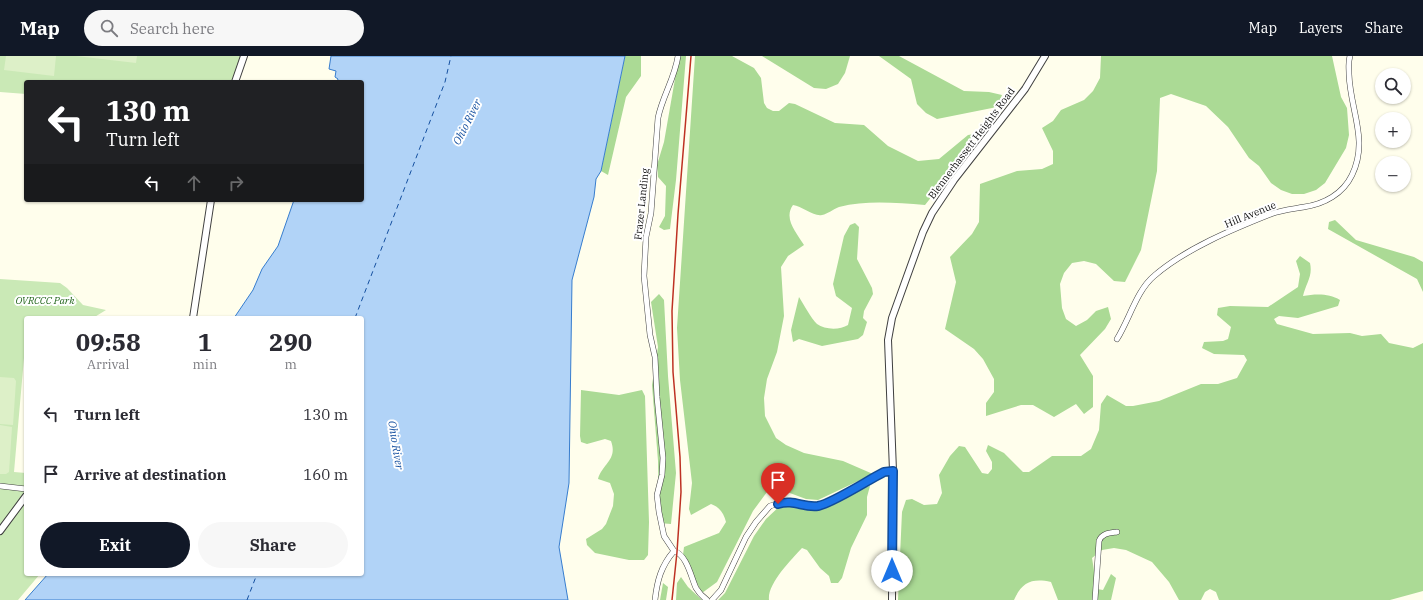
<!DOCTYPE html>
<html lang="en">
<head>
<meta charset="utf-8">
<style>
  :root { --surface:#fff; --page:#f7f7f7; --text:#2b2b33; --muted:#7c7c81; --accent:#111827 }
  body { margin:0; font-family:"IBM Plex Serif",serif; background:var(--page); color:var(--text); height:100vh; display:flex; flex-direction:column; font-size:15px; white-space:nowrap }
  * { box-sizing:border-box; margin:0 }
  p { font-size:13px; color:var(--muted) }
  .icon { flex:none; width:22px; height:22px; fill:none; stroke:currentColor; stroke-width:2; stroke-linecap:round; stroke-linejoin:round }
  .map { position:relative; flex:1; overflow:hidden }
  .details { position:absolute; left:24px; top:260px; width:340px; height:260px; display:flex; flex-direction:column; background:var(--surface); border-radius:4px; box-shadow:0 1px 3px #0004 }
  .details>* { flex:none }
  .banner { position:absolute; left:24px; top:24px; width:340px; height:122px; border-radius:4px; box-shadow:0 1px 3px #0004; background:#202124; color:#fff; overflow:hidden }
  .tools { position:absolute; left:1375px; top:12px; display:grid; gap:8px }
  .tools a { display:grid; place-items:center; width:36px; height:36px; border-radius:50%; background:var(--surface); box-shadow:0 1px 3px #0004; font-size:20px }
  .pin { position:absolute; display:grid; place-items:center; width:34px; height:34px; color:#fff; margin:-41px -17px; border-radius:50% 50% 50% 0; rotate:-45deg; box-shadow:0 0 4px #0007 }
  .pin .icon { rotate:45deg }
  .me { position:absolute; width:44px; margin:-22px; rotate:0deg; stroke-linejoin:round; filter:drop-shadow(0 0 3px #0008) }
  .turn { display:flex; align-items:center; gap:14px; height:84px; padding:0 16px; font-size:18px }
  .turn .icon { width:52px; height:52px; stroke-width:2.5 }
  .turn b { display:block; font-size:28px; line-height:34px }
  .lanes { display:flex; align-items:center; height:38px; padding:0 16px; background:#0003; justify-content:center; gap:20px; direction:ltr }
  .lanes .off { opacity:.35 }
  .eta { display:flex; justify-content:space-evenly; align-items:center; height:68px; text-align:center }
  .eta b { font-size:24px; font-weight:700; line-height:28px }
  .primary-button { display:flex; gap:8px; margin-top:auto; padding:8px 16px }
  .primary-button a { flex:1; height:46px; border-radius:24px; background:var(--accent); color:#fff; font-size:16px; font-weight:700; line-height:46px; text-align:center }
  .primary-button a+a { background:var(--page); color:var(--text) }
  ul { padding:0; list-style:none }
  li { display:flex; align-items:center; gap:12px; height:60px; padding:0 16px }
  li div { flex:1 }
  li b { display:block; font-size:15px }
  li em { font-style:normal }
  header { display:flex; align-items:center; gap:24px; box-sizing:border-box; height:56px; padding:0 20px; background:var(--accent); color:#fff }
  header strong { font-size:19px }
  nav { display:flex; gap:22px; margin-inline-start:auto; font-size:14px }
  .search { width:280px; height:36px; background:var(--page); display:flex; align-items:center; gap:10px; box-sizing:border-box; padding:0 14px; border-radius:22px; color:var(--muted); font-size:15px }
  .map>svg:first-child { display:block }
  .green { fill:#cae9b6 }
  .forest { fill:#abda95 }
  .pitch { fill:#ddf0c8 }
  .water { fill:#b1d3f7; stroke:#377dce }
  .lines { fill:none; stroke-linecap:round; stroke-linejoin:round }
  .ferry { stroke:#1550a0; stroke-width:1; stroke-dasharray:5 4; stroke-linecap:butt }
  .minor-casing { stroke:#404040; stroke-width:6 }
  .tertiary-casing { stroke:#404040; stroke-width:8 }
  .minor { stroke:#fff; stroke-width:5 }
  .tertiary { stroke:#fff; stroke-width:6 }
  .rail { stroke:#be3123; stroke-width:1.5 }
  .route-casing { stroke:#114b97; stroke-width:10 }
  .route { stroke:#1a73e8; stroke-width:7 }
  .labels { text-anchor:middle; stroke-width:4; stroke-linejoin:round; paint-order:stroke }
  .street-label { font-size:10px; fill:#0d0d0d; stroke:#fff }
  .park-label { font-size:10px; font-style:italic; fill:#22651c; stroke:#fff }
  .water-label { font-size:11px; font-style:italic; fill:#1550a0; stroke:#fff }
</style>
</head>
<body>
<header>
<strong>Map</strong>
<div class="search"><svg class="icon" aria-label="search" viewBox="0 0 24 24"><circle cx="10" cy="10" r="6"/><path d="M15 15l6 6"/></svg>Search here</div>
<nav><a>Map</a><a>Layers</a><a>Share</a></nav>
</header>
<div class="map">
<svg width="1423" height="544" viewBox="0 0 1423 544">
  <rect width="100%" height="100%" fill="#fffeec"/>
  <g class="green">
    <path d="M0,0H241L233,26H26V38L0,36Z"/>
    <path d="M0,223L60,227L67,232L83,249L106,254L93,262H26V279L14,416L26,417V518H40L18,544H0Z"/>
  </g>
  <g class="forest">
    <path d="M625,0H641V20L626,41L608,119L601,115Z"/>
    <path d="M679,0H686L676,124L670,173L664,174L659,171L665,160L666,130L658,121L657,109L664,86Z"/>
    <path d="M695,0H732L754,12L761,22L764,47L767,52L773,55H779L789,47L795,48L835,67L864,69L888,90L918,105L939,103L968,79L974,78L972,90L925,149C896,147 867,144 839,151C833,153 828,158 822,159C814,161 802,150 793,149C783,163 797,177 804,189L788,200L781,211L784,260L777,296L767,323L764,342L765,360L776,382L786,389L804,397L843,405L873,418L818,444L806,443L779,433L767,436L753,455L717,526L702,537L683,499L684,491L719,477L726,466C724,458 720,451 711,448L691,459L689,453L692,427L680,324L677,272Z"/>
    <path d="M762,0H850L845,17L838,28L826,33L814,32Z"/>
    <path d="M879,0H899L964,35L989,36L1002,39L997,51L937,63L926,57L917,48L911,23Z"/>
    <path d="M1101,0H1332L1341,41L1347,52L1349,79L1346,92L1325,127L1316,134L1304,138H1292L1281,134L1271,127L1259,110L1249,102L1228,71L1206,50L1171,38L1160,42L1157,115L1141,194L1125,226L1114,225L1096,208L1084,205L1072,207L1064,217L1060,228L1062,252L1066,263L1076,270L1087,264L1096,255L1108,251L1111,263L1105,273L1080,299L1093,320V351L1084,358L1076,348L1054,361L1033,349H1021L986,360V347L994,336V323L983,303L974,293L945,273L956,226L950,201L972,178L979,166L980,128L1017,115L1042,113L1053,108V95L1042,72L1053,65L1061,54L1084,44L1093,35L1100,22Z"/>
    <path d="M1335,164L1356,184L1414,201L1423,206V236L1417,223L1328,173L1329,166Z"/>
    <path d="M855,167L859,171L857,203L872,232L873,238L864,255L863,262L867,266L863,279L858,283L822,290L799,283L793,286L791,274L799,241C804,249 811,262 817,268C825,274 840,274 848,269L852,252L836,240L833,228L844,180L850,169Z"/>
    <path d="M1300,200L1310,207C1313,220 1306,227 1303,240C1315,238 1329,237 1340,244L1338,250L1298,262L1279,260L1274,263L1277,268L1313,278L1350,277L1362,280L1381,278L1389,287L1413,292L1423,287V535L1390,544H1219L1216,536L1210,533L1205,536L1201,544H1179L1169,526L1152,506L1126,494L1114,492L1102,494L1092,502L1097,533L1103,534L1111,518L1116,522L1111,544H1058L1051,526C1032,522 1022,526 1014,544H898L902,456L906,444L912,443L924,449L937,448L942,437L939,419L950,400L959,390L965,391L982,417L988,418L992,413V406L986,395L988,389L1004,397L1023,416H1029L1052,400H1081L1091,393L1099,374L1101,348L1107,339L1126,350H1133L1159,345L1201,328H1218L1237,322L1247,304L1244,299L1214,298L1202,292L1204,286L1223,285L1228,283L1231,271L1217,259L1218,252L1230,250L1268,251L1298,231L1300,218L1296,205Z"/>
    <path d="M659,238L664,244L668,320L676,417L671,468L659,467L658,405L652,329L658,291L651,246Z"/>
    <path d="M581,334L619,339L642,334L645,340L649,466L648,499L644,504H629L595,497L587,489L586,483L602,473L606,468L613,450L614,438L610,427L598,423C602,408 618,404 611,385L605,383L587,388L581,386L580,380Z"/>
    <path d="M870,430L867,441V459L851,492L842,522L838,527H831L829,520L820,512L807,494L802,492C791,504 767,528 769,544H718L725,537L754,480L766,463L782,448L809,454L825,453L861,432Z"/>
    <path d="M681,521L688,531L702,544H676L677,527Z"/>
    <path d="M663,527L668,531L666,544H660Z"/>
  </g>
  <g class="pitch">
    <path d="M6,0H56L54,20L4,14Z"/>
    <path d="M76,0H137L136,7Z"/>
    <path d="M0,321L14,322L16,325L13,369L0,368Z"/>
    <path d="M0,369L12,371L9,416L6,418H0Z"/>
  </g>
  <path class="water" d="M331,0H625L601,115L596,123L594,141L572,224L569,427L559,491L568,544H25L48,518H362V262H234L253,234L262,213L278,190L294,144H362V26H337L338,23L335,21L336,15L329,13Z"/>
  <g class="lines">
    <g class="ferry">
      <path d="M355,262L445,26L451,0"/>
      <path d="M247,544L257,518"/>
    </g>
    <g class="minor-casing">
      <g id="minor">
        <path d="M1117,283C1129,264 1137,234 1154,220C1185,193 1233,173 1271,158C1282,154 1293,153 1304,151C1324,148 1343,138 1352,119C1369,84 1350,54 1349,18C1349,12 1348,6 1350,0"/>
        <path d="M0,430L26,433"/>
        <path d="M674,495C687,499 691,521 696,532C699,537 703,541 707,544"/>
        <path d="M655,544C657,525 661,510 674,495L664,480L659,456L657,439L662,419L663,402L657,341L655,301L650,279L644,220L646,181L651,157L658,62C662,41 675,22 678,0"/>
        <path d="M712,544L721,534L746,481L756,466L770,450L786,445L807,449H818L831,445L884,416L893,415"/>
        <path d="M1095,544L1099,485C1102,477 1110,477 1117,476"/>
      </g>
    </g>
    <g class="tertiary-casing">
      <g id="tertiary">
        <path d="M235,26L244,0"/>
        <path d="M193,262L211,144"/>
        <path d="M0,475L26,440"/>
        <path d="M892,544L893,415L888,284L892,262L923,176L932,157L954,124L1025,33L1045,0"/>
      </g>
    </g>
    <use href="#minor" class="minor"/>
    <use href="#tertiary" class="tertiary"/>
    <path class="rail" d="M672,544L677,496L681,436L680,401L673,316L672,255L678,158L691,0"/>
  </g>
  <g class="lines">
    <g class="route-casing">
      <path id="route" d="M778,448C794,443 803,452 818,450C833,447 868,424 884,416L893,415L892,515"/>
    </g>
    <use href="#route" class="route"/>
  </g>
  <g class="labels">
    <g class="street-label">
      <text transform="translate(971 87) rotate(-53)" y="4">Blennerhassett Heights Road</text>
      <text transform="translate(641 148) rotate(-84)" y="4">Frazer Landing</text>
      <text transform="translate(1250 158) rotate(-22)" y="4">Hill Avenue</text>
    </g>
    <g class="park-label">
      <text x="45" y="248">OVRCCC Park</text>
    </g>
    <g class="water-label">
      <text transform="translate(467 66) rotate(-63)" y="4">Ohio River</text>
      <text transform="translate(396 389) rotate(81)" y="4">Ohio River</text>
    </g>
  </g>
</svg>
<div class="tools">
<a><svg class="icon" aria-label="search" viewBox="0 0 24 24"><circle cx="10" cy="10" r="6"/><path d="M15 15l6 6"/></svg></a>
<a>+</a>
<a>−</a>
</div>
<div class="pin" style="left:778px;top:448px;background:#d93025"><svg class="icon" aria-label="arrive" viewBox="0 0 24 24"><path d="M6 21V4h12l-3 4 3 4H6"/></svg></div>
<svg class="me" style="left:892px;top:515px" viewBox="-20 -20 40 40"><circle r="19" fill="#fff"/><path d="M0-13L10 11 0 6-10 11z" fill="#1a73e8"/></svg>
<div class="banner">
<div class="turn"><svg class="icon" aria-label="left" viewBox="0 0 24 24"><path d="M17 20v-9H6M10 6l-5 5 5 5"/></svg><div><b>130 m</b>Turn left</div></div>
<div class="lanes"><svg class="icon" aria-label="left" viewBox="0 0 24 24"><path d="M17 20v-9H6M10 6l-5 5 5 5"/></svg><svg class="icon off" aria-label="ahead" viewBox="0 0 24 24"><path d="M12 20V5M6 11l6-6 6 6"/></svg><svg class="icon off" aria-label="right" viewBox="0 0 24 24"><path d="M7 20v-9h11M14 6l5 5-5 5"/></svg></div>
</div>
<section class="details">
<div class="eta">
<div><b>09:58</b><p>Arrival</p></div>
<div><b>1</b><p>min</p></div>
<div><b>290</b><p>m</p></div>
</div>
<ul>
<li><svg class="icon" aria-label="left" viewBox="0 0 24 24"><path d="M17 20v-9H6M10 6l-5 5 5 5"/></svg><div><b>Turn left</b></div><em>130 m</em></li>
<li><svg class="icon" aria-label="arrive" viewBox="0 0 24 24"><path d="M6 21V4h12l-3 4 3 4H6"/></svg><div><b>Arrive at destination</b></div><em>160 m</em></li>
</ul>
<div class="primary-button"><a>Exit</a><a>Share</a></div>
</section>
</div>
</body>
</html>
